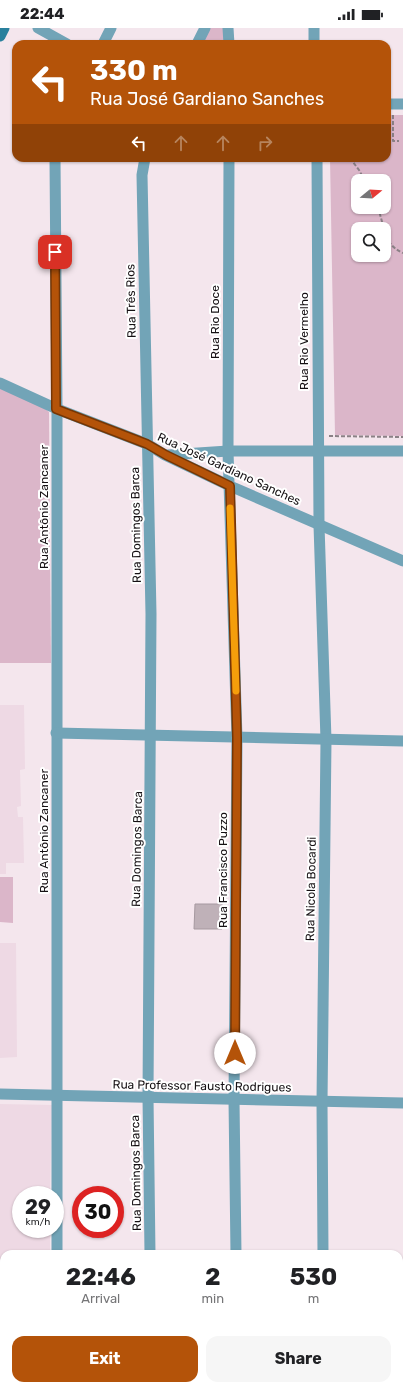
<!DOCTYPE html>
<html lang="en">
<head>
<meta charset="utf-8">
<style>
  :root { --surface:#fff; --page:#f6f6f6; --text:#202124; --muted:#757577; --accent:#b45309 }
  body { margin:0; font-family:Rubik,sans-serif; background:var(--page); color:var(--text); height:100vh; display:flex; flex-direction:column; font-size:15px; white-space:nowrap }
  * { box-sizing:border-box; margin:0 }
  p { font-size:13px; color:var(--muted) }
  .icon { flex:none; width:22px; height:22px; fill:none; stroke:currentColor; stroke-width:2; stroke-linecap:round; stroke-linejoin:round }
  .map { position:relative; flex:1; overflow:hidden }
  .details { position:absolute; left:0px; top:1222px; width:403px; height:140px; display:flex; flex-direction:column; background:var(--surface); border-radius:12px 12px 0 0; box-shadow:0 1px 3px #0004 }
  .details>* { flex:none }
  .top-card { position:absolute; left:12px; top:12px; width:379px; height:122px; border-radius:12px; box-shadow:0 1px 3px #0004; background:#b45309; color:#fff; overflow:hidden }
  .needle { width:26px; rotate:72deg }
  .fabs { position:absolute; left:351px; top:146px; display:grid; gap:8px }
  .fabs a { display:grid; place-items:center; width:40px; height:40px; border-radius:8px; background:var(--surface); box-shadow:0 1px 3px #0004; font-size:20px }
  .speed { position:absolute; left:12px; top:1158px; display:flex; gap:8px; font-size:20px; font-weight:700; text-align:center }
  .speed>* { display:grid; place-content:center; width:52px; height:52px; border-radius:50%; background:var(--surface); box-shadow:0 1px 3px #0004; line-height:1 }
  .speed small { font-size:10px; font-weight:400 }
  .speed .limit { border:6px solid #d22; background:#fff; color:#111 }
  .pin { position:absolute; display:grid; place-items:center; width:34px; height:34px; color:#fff; margin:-17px; border-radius:8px; box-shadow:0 2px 6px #0006 }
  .me { position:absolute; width:44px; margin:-22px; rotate:0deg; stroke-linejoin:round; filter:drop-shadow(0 0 3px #0008) }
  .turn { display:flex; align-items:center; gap:14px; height:84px; padding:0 12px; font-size:18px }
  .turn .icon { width:52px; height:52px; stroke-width:2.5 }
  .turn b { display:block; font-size:28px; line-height:34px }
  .lanes { display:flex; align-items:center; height:38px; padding:0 12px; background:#0003; justify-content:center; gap:20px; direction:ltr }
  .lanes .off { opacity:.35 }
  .eta { display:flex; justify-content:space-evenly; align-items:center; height:68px; text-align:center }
  .eta b { font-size:24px; font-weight:700; line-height:28px }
  .action { display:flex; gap:8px; margin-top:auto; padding:8px 12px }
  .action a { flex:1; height:46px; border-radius:12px; background:var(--accent); color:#fff; font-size:16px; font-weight:700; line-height:46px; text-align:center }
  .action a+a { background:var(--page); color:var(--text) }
  .status { display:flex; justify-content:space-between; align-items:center; height:28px; padding:0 20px; background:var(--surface); direction:ltr }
  .status svg { height:11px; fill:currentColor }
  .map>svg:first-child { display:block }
  .built { fill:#eed9e4 }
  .green { fill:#dbb6c9; fill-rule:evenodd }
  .building { fill:#bfb1b8; stroke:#a699a0 }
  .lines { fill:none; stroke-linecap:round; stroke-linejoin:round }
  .path { stroke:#8b8186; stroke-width:2; stroke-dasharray:4 2; stroke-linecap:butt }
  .minor { stroke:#72a4b7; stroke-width:11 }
  .secondary { stroke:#29809d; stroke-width:11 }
  .route-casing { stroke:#753606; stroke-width:10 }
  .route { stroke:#b45309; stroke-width:7 }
  .slow { stroke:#f59e0b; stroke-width:7 }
  .labels { text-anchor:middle; stroke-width:4; stroke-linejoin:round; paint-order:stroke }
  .street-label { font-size:12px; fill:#151013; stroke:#fff }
</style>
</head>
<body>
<div class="status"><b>22:44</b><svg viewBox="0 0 49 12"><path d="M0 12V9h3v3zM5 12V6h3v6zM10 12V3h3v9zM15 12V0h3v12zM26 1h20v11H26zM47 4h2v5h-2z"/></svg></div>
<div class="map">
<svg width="403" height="1362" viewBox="0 0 403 1362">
  <rect width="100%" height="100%" fill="#f4e6ed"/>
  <g class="built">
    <path d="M0,677H24L25,741L20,742L21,778L17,779L18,789H23L24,835H6V846H0Z"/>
    <path d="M0,915H16L17,1029L0,1030Z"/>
    <path d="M0,1076L52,1077L50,1167H21V1201H50V1226H4V1358H48V1362H0Z"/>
  </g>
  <g class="green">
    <path d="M209,0H225L226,16H203Z"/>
    <path d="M387,87H403V408L335,407L330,130H387ZM358,153H384V179H358ZM358,201H384V227H358Z"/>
    <path d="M0,359L39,376L49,384L51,635H0Z"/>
    <path d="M0,849H13V895L0,894Z"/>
    <rect x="0" y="1257" width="4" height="26"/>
    <path d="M0,1339H4V1358H40V1362H0Z"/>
  </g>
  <path class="building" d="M195,876H222V901H194Z"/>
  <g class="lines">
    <g class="path">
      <path d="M393,87V113H399"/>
      <path d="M350,130L359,142L365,153"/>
      <path d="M378,179L384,201"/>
      <path d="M384,202C387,213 392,220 403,225"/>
      <path d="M329,408L403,409"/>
    </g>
    <g class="minor">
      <path d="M38,0L67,16"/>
      <path d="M228,0L229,16"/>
      <path d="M314,0V16"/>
      <path d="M103,16L111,0"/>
      <path d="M197,16L205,0"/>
      <path d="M387,76H403"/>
      <path d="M55,130L57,381V1226"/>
      <path d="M145,130L142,147L151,586L148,1069L150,1226"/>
      <path d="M229,130L228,423L237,710L234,1072L236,1226"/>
      <path d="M317,130L319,497L326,712L322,1074L323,1226"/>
      <path d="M0,355L57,381L147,416L165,427L230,458L403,533"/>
      <path d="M168,427L228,423H403"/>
      <path d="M56,705L403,713"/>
      <path d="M0,1066L403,1075"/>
      <path d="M57,1358V1362"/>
      <path d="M151,1358V1362"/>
      <path d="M237,1358V1362"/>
      <path d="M324,1358V1362"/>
    </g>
    <path class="secondary" d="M0,8L4,0"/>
  </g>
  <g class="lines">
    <g class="route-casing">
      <path id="route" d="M55,224L56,381L147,416L166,427L230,458L237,710L235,1025"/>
    </g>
    <use href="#route" class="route"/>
    <path class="slow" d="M230,480L236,663"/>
  </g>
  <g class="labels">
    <g class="street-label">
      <text transform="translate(131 273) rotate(-91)" y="4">Rua Três Rios</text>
      <text transform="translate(215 294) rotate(-90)" y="4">Rua Rio Doce</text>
      <text transform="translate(304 313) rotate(-90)" y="4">Rua Rio Vermelho</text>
      <text transform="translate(229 441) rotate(25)" y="4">Rua José Gardiano Sanches</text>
      <text transform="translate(44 479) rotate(-90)" y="4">Rua Antônio Zancaner</text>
      <text transform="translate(136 497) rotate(-91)" y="4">Rua Domingos Barca</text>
      <text transform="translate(44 803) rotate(-90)" y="4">Rua Antônio Zancaner</text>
      <text transform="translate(137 821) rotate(-89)" y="4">Rua Domingos Barca</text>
      <text transform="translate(223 842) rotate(-90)" y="4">Rua Francisco Puzzo</text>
      <text transform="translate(311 861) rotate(-89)" y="4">Rua Nicola Bocardi</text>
      <text transform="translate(202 1058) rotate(1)" y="4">Rua Professor Fausto Rodrigues</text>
      <text transform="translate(136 1145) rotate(-91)" y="4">Rua Domingos Barca</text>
    </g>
  </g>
</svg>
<div class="fabs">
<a><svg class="needle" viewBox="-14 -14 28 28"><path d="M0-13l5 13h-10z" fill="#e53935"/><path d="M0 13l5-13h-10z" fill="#757577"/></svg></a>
<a><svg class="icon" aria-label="search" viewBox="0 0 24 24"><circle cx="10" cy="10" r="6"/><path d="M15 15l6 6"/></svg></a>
</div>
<div class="speed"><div>29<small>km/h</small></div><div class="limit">30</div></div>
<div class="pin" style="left:55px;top:224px;background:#d93025"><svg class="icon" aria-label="arrive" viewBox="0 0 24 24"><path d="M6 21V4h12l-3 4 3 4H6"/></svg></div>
<svg class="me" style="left:235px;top:1025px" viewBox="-20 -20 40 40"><circle r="19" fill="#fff"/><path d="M0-13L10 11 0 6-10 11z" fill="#b45309"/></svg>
<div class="top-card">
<div class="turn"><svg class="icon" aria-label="left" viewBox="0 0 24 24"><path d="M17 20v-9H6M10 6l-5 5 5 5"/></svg><div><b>330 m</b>Rua José Gardiano Sanches</div></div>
<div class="lanes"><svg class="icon" aria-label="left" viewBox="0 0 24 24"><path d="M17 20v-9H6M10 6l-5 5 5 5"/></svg><svg class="icon off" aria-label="ahead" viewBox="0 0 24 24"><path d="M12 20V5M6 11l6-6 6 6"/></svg><svg class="icon off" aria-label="ahead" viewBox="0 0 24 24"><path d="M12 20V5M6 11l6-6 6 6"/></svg><svg class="icon off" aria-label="right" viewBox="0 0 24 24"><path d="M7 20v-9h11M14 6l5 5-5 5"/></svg></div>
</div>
<section class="details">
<div class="eta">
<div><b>22:46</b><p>Arrival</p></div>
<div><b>2</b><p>min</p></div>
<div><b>530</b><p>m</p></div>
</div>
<div class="action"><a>Exit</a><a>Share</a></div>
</section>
</div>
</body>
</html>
